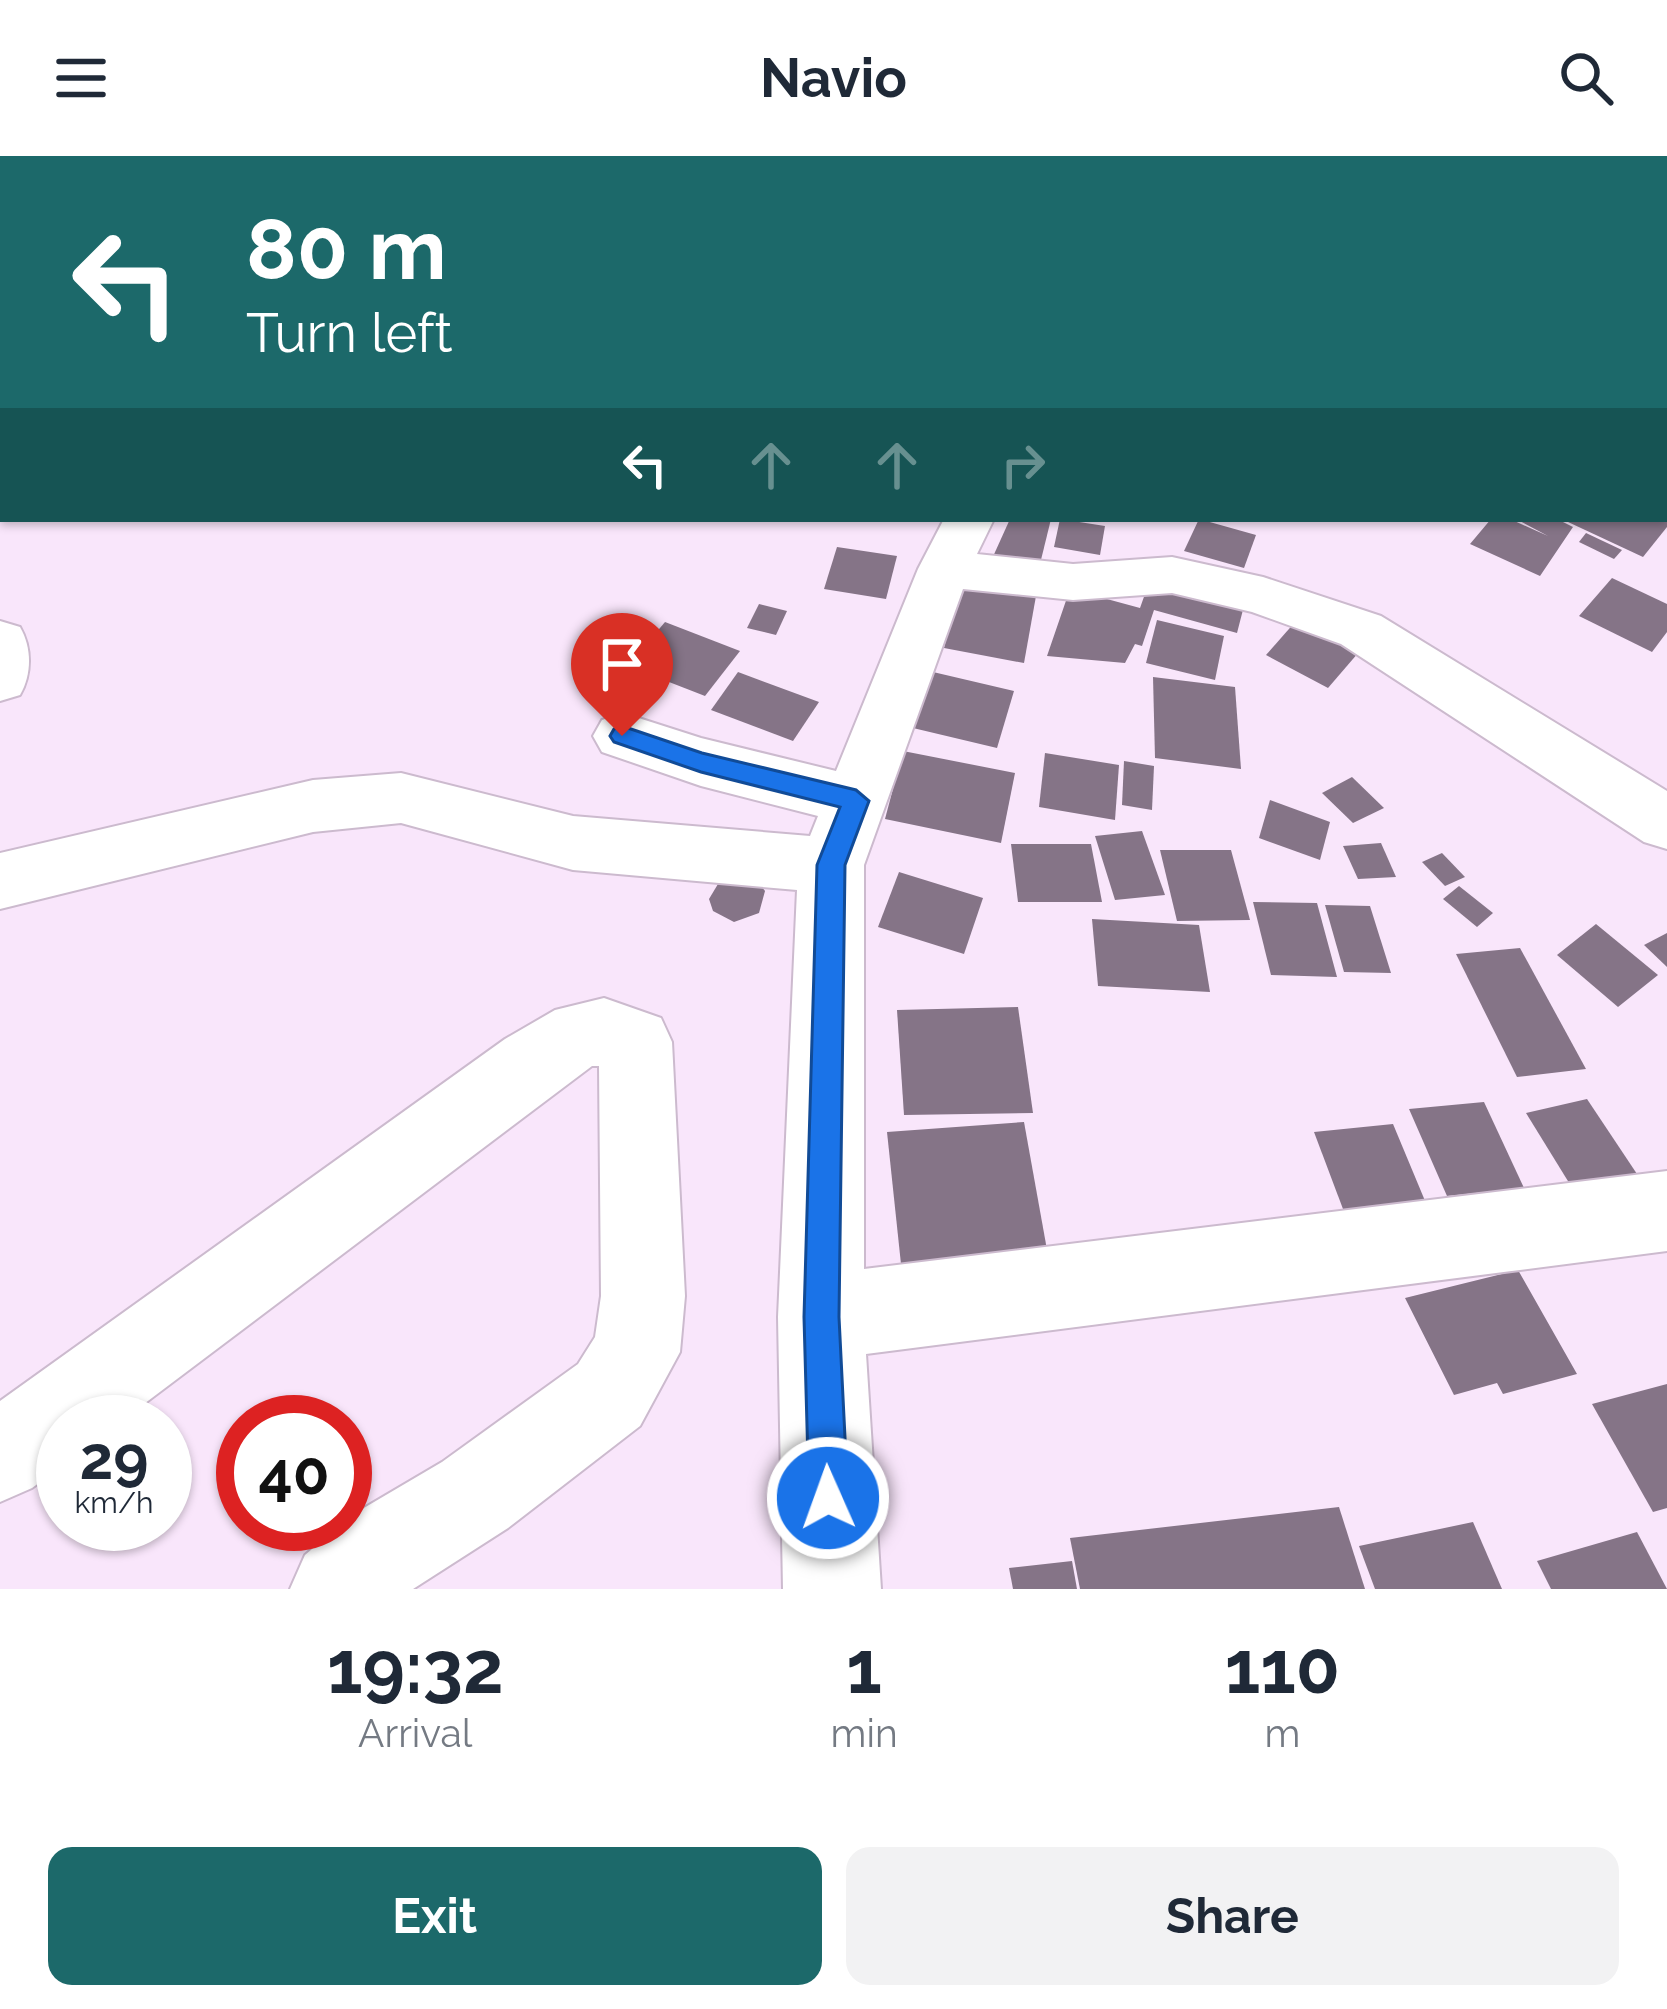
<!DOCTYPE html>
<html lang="en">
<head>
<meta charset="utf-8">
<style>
  :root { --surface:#fff; --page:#f2f2f3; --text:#1f2937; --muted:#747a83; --accent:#1c696a }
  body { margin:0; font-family:Raleway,sans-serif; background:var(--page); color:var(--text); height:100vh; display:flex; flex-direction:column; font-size:45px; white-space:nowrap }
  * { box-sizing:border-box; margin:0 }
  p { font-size:39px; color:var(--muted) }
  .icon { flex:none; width:66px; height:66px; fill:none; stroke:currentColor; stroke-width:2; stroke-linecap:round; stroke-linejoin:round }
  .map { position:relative; height:1433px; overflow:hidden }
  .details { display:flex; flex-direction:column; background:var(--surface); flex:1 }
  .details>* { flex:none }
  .hud { position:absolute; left:0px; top:0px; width:1668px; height:366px; box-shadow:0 3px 9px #0004; background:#1c696a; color:#fff; overflow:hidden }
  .speed { position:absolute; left:36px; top:1239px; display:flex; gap:24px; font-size:60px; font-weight:700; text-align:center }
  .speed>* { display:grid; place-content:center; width:156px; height:156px; border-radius:50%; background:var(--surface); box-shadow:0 3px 9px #0004; line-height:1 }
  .speed small { font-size:30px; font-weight:400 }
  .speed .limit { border:18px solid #d22; background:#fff; color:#111 }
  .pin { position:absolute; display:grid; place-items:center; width:102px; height:102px; color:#fff; margin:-123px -51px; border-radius:50% 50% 50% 0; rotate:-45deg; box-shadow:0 0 12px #0007 }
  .pin .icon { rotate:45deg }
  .me { position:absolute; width:132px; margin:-66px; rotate:358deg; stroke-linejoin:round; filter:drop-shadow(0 0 9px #0008) }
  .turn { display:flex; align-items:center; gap:42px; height:252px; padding:0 48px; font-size:54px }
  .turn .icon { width:156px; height:156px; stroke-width:2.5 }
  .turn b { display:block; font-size:84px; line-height:102px }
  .lanes { display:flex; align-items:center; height:114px; padding:0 48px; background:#0003; justify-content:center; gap:60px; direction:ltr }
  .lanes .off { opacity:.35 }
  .eta { display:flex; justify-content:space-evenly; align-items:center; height:204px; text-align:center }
  .eta b { font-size:72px; font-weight:700; line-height:84px }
  .action { display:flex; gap:24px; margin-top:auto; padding:24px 48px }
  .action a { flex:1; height:138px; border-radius:24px; background:var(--accent); color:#fff; font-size:48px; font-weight:700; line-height:138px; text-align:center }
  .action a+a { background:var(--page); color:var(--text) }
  header { display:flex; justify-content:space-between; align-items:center; height:156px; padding:0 48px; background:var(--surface); font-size:54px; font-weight:700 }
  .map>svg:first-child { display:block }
  .building { fill:#857487 }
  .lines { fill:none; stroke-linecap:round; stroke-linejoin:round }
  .minor-casing { stroke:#ccbace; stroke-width:4 }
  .minor { fill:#fff; fill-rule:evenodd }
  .route { fill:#1a73e8; stroke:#114b97; stroke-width:3 }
</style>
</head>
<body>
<header><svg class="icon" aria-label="menu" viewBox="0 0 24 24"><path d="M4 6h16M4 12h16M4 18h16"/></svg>Navio<svg class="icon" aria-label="search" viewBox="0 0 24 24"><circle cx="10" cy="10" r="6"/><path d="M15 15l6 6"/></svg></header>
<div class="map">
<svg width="1667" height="1433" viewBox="0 0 1667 1433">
  <rect width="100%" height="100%" fill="#f9e6fb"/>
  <g class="building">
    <path d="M1010,363H1051L1040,408L991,405Z"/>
    <path d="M1060,363L1105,370L1100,399L1054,391Z"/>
    <path d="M1199,363L1256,379L1244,412L1184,395Z"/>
    <path d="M1491,363H1510L1548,380L1516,363H1557L1573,371L1540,420L1470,388Z"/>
    <path d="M1571,363H1667V371L1643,401L1568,366Z"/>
    <path d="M1586,377L1622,394L1614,403L1579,386Z"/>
    <path d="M837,391L897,400L886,443L824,433Z"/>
    <path d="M1151,421L1245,446L1237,477L1154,454L1142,490L1135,488L1125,507L1047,500L1070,433L1140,452Z"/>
    <path d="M1612,422L1667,448V476L1652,496L1579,460Z"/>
    <path d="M960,427L1036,440L1024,507L944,492Z"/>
    <path d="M759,448L787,455L776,479L747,472Z"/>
    <path d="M1303,457L1365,489L1328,532L1266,499Z"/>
    <path d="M1157,464L1224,480L1215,524L1146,507Z"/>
    <path d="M665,466L740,495L705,540L628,510Z"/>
    <path d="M738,516L819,546L793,585L711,554Z"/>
    <path d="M933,516L1014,535L997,592L913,572Z"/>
    <path d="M1153,521L1235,531L1241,613L1155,602Z"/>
    <path d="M903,595L1015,617L1001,687L885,663Z"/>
    <path d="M1045,597L1119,609L1115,664L1039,651Z"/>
    <path d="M1124,605L1154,610L1152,654L1122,649Z"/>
    <path d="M1352,621L1384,652L1353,667L1322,637Z"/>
    <path d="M1270,644L1330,666L1320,704L1259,682Z"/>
    <path d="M1142,675L1165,739L1115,744L1095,680Z"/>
    <path d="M1381,687L1396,721L1358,723L1343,690Z"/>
    <path d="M1011,688H1091L1102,746H1018Z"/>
    <path d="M1160,694H1231L1250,764L1177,765Z"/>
    <path d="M1442,697L1465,721L1445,730L1422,706Z"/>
    <path d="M899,716L983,742L964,798L878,771Z"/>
    <path d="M721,723L758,725L765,735L759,757L734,766L713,755L709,743Z"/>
    <path d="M1459,730L1493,757L1477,771L1443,743Z"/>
    <path d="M1253,746L1317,747L1337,821L1271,819Z"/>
    <path d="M1325,749L1370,750L1391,817L1344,816Z"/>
    <path d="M1092,763L1199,769L1210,836L1098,830Z"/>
    <path d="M1596,768L1658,819L1618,851L1557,799Z"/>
    <path d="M1667,777V811L1644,789Z"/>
    <path d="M1520,792L1586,913L1517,921L1456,798Z"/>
    <path d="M1018,851L1033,957L904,959L897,854Z"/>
    <path d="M1587,943L1643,1027L1579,1043L1526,957Z"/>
    <path d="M1484,946L1524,1032L1447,1040L1409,953Z"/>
    <path d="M1024,966L1051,1116L903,1127L887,976Z"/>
    <path d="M1393,968L1428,1052L1346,1061L1314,976Z"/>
    <path d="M1518,1114L1577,1218L1503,1238L1497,1227L1454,1239L1405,1142Z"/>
    <path d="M1667,1228V1352L1653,1356L1592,1248Z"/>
    <path d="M1339,1351L1365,1433H1080L1070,1382Z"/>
    <path d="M1473,1366L1502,1433H1375L1359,1390Z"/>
    <path d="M1637,1376L1667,1433H1551L1537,1405Z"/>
    <path d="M1072,1405L1077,1433H1013L1009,1412Z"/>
  </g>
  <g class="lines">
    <g class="minor-casing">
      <g id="minor">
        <path d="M1014,0H1048L1049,3H1015Z"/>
        <rect x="1665" y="307" width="2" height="31"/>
        <path d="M944,363H994L977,398L1073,408L1172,401L1263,421L1381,460L1667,635V693L1644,686L1341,488L1252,456L1172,437L1073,444L963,433L864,709V1113L1667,1015V1095L866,1198L881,1433H783L778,1161L797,734L573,714L401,667L313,676L0,753V697L313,624L401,617L573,660L810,680L818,660L701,630L602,596L593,580L602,564L623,557L701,582L836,615L918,413Z"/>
        <path d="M0,465L20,471C32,492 32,518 20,539L0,545Z"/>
        <path d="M604,842L661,862L672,886L685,1140L680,1196L640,1270L508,1372L413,1433H290L305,1399L352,1359L442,1306L578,1208L595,1181L601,1140L599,910H592L120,1266H63V1309L32,1332L0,1346V1245L505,883L555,854Z"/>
      </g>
    </g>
    <use href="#minor" class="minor"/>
  </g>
  <path class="route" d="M622,570L702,597L856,634L869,645L845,709L839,1161L848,1342L842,1356L828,1361L815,1356L809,1342L804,1161L817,709L840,651L701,616L614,586L610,580L614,573Z"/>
</svg>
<div class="speed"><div>29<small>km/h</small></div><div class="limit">40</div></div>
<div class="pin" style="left:622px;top:580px;background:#d93025"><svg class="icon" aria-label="arrive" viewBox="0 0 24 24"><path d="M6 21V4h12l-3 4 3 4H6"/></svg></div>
<svg class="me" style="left:828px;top:1342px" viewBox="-20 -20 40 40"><circle r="17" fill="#1a73e8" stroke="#fff" stroke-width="3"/><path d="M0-11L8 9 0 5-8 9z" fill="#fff"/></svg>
<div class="hud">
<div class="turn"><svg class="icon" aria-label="left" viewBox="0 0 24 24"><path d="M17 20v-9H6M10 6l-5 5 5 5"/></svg><div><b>80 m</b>Turn left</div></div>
<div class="lanes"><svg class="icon" aria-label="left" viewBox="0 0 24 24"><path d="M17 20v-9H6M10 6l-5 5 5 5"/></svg><svg class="icon off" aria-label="ahead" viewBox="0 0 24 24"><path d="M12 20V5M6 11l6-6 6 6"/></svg><svg class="icon off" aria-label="ahead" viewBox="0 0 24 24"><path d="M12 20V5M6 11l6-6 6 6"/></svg><svg class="icon off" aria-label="right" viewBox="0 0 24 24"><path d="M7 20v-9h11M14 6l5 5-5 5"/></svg></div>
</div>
</div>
<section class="details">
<div class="eta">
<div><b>19:32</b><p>Arrival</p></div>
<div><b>1</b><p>min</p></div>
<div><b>110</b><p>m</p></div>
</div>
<div class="action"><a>Exit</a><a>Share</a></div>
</section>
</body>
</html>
